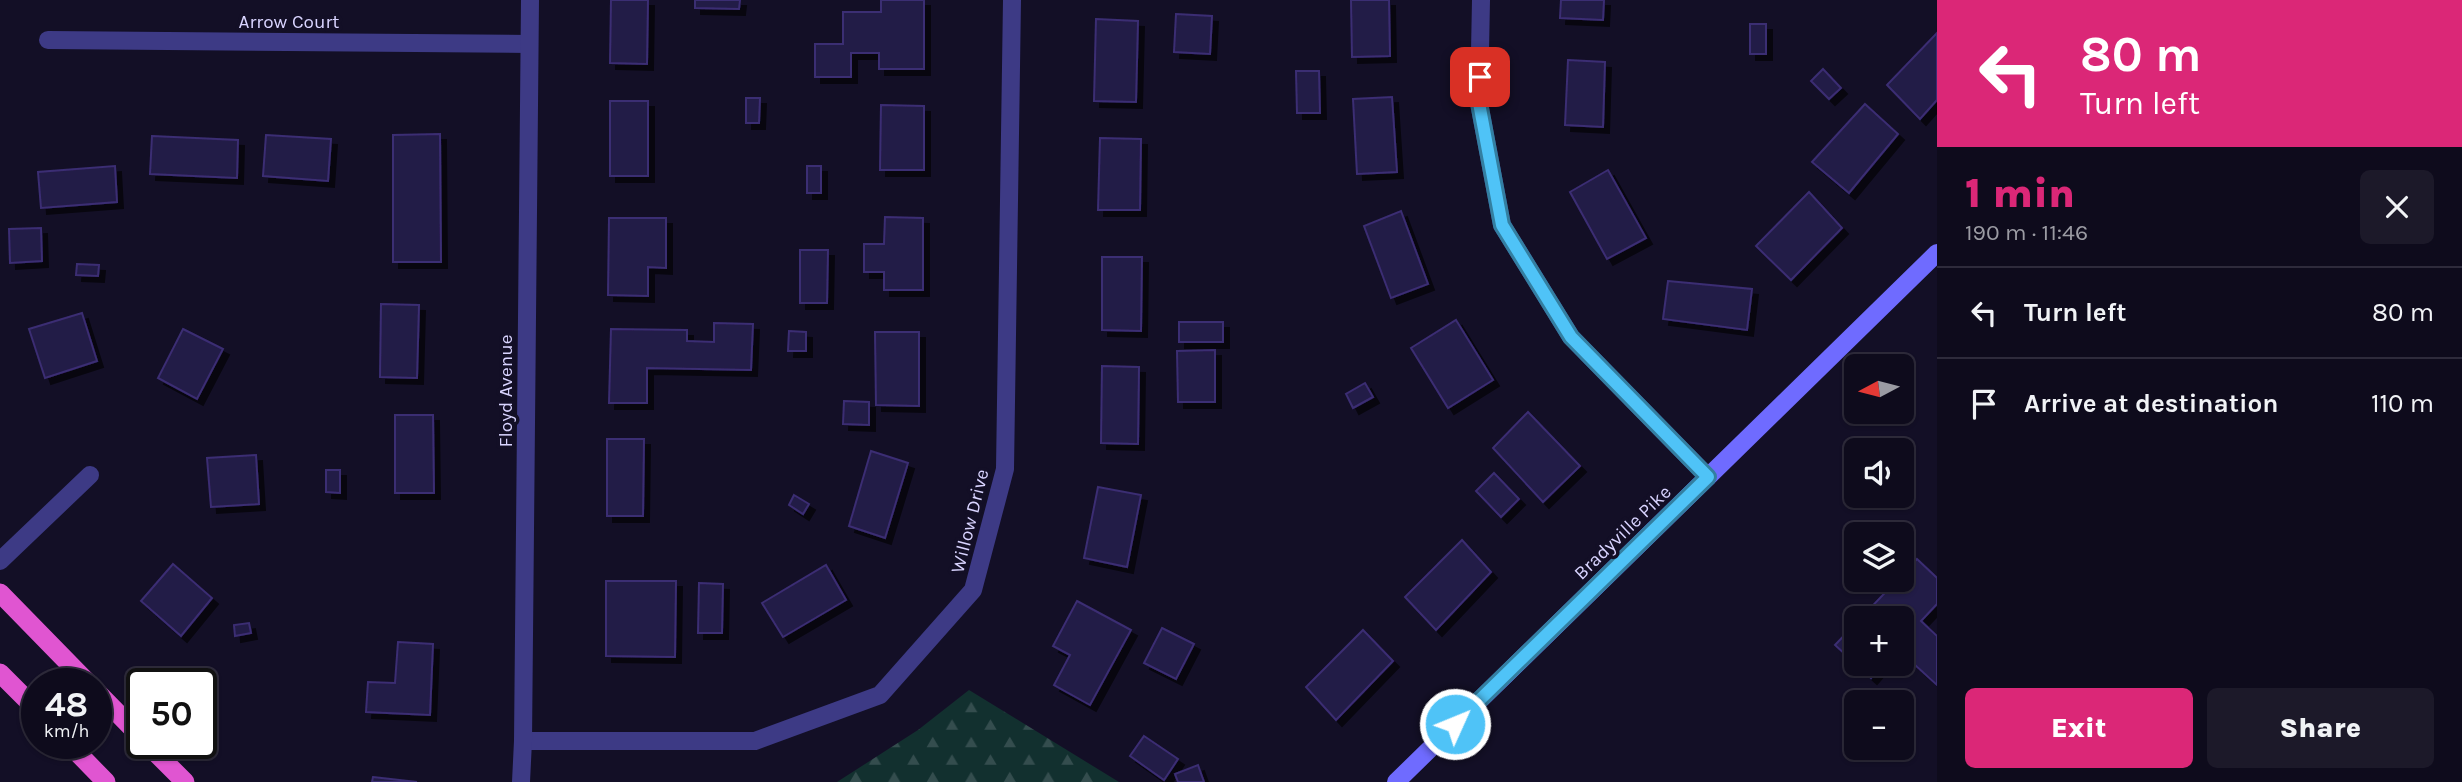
<!DOCTYPE html>
<html lang="en">
<head>
<meta charset="utf-8">
<style>
  :root { --surface:#0e0b1c; --page:#1c1929; --text:#f1f3f6; --muted:#9b9ba3; --line:#2e2b3b; --accent:#db2777 }
  body { margin:0; font-family:Karla,sans-serif; background:var(--page); color:var(--text); height:100vh; display:flex; flex-direction:column; font-size:26px; white-space:nowrap }
  * { box-sizing:border-box; margin:0 }
  p { font-size:23px; color:var(--muted) }
  .icon { flex:none; width:38px; height:38px; fill:none; stroke:currentColor; stroke-width:2; stroke-linecap:round; stroke-linejoin:round }
  .map { position:relative; flex:1; overflow:hidden }
  .sheet { display:flex; flex-direction:column; background:var(--surface); width:525px }
  .sheet>* { flex:none }
  .banner { background:#db2777; color:#fff; overflow:hidden }
  .needle { width:46px; rotate:263deg }
  .fabs { position:absolute; left:1844px; top:354px; display:grid; gap:14px }
  .fabs a { display:grid; place-items:center; width:70px; height:70px; border-radius:10px; background:var(--surface); box-shadow:0 2px 5px #0004,0 0 0 2px var(--line); font-size:35px }
  .speed { position:absolute; left:21px; top:668px; display:flex; gap:14px; font-size:35px; font-weight:700; text-align:center }
  .speed>* { display:grid; place-content:center; width:91px; height:91px; border-radius:50%; background:var(--surface); box-shadow:0 2px 5px #0004,0 0 0 2px var(--line); line-height:1 }
  .speed small { font-size:18px; font-weight:400 }
  .speed .limit { border:4px solid #111; border-radius:10px; background:#fff; color:#111 }
  .pin { position:absolute; display:grid; place-items:center; width:60px; height:60px; color:#fff; margin:-30px; border-radius:14px; box-shadow:0 4px 10px #0006 }
  .me { position:absolute; width:77px; margin:-38px; rotate:46deg; stroke-linejoin:round; filter:drop-shadow(0 0 5px #0008) }
  .turn { display:flex; align-items:center; gap:24px; height:147px; padding:0 28px; font-size:32px }
  .turn .icon { width:91px; height:91px; stroke-width:2.5 }
  .turn b { display:block; font-size:49px; line-height:60px }
  .round { display:grid; place-items:center; flex:none; width:74px; height:74px; border-radius:10px; background:var(--page) }
  .headline { display:flex; align-items:center; justify-content:space-between; height:119px; padding:0 28px }
  h1 { font-size:42px; font-weight:800; line-height:52px; color:var(--accent) }
  .button { display:flex; gap:14px; margin-top:auto; padding:14px 28px }
  .button a { flex:1; height:80px; border-radius:10px; background:var(--accent); color:#fff; font-size:28px; font-weight:800; line-height:80px; text-align:center }
  .button a+a { background:var(--page); color:var(--text) }
  ul { padding:0; list-style:none }
  li { display:flex; align-items:center; gap:21px; height:91px; padding:0 28px; border-top:2px solid var(--line) }
  li div { flex:1 }
  li b { display:block; font-size:26px }
  li em { font-style:normal }
  main { display:flex; flex:1; min-height:0 }
  .map>svg:first-child { display:block }
  .forest { fill:url(#forest-firs) }
  .building { fill:#241b47; stroke:#3b2d73; stroke-width:2; filter:url(#shadow) }
  .lines { fill:none; stroke-linecap:round; stroke-linejoin:round }
  .minor { stroke:#3d3a85; stroke-width:18 }
  .secondary { stroke:#6f6bff; stroke-width:18 }
  .trunk { stroke:#e055d1; stroke-width:19 }
  .route-casing { stroke:#337fa1; stroke-width:18 }
  .route { stroke:#4fc3f7; stroke-width:12 }
  .labels { text-anchor:middle; stroke-width:7; stroke-linejoin:round; paint-order:stroke }
  .street-label { font-size:19px; fill:#d9d4ff; stroke:#130f26 }
</style>
</head>
<body>
<main>
<div class="map">
<svg width="1937" height="782" viewBox="0 0 1937 782">
  <defs>
    <pattern id="forest-firs" width="22" height="20" patternUnits="userSpaceOnUse" patternTransform="scale(1.75)"><rect width="22" height="20" fill="#12302f"/><path d="M5 1l3.5 6h-7zM16 11l3.5 6h-7z" fill="#344d4e"/></pattern>
    <filter id="shadow"><feDropShadow dx="6" dy="6" stdDeviation="0" flood-color="#0009"/></filter>
  </defs>
  <rect width="100%" height="100%" fill="#130f26"/>
  <path class="forest" d="M969,690L1119,782H837L918,730Z"/>
  <g class="building">
    <path d="M611,0H648L647,64L610,63Z"/>
    <path d="M695,0H740L739,9L695,8Z"/>
    <path d="M881,0H924V69H879V53H851V77H815V44H843V12H881Z"/>
    <path d="M1351,0H1389L1390,56L1352,57Z"/>
    <path d="M1561,0H1604L1603,20L1560,18Z"/>
    <path d="M1176,14L1212,16L1210,54L1174,52Z"/>
    <path d="M1096,19L1138,21L1136,102L1094,101Z"/>
    <rect x="1750" y="24" width="16" height="30"/>
    <path d="M1937,33V100L1920,119L1887,85Z"/>
    <path d="M1568,60L1605,62L1603,127L1565,125Z"/>
    <path d="M1823,69L1841,88L1829,99L1811,81Z"/>
    <path d="M1296,71H1319L1320,113H1297Z"/>
    <path d="M1392,97L1397,172L1357,174L1353,99Z"/>
    <path d="M746,98H760L759,123H746Z"/>
    <rect x="610" y="101" width="38" height="75"/>
    <path d="M1865,104L1898,134L1849,193L1812,162Z"/>
    <path d="M881,105L924,106V170H880Z"/>
    <path d="M440,134L441,262H393V135Z"/>
    <path d="M266,135L331,139L328,181L263,176Z"/>
    <path d="M152,136L238,140L237,178L150,174Z"/>
    <path d="M1100,138L1141,139L1140,210H1098Z"/>
    <path d="M115,166L117,202L41,208L38,172Z"/>
    <rect x="807" y="166" width="14" height="27"/>
    <path d="M1608,170L1646,238L1607,259L1570,192Z"/>
    <path d="M1809,192L1842,228L1791,280L1756,246Z"/>
    <path d="M1401,211L1428,284L1391,298L1364,226Z"/>
    <path d="M885,217L923,218V290H884V272H864V244H884Z"/>
    <path d="M609,218H666V268L648,267V296L608,295Z"/>
    <path d="M41,228L42,261L10,263L9,229Z"/>
    <path d="M800,250H828L827,303H800Z"/>
    <path d="M1102,257H1142L1141,331L1102,330Z"/>
    <path d="M77,264L99,265L98,276L76,275Z"/>
    <path d="M1668,281L1752,289L1747,330L1663,319Z"/>
    <path d="M381,304L419,305L417,378L380,377Z"/>
    <path d="M82,313L97,361L45,378L29,329Z"/>
    <path d="M1456,320L1493,380L1448,408L1411,348Z"/>
    <rect x="1179" y="322" width="44" height="20"/>
    <path d="M714,323L753,324L751,370L647,368V403H609L611,329L687,330V341L714,342Z"/>
    <path d="M183,329L223,349L197,399L158,378Z"/>
    <path d="M789,331L806,332V351H788Z"/>
    <path d="M875,332H919V406L876,405Z"/>
    <path d="M1215,350V402H1178L1177,351Z"/>
    <path d="M1102,366L1139,367L1138,444L1101,443Z"/>
    <path d="M1365,383L1373,397L1353,408L1346,394Z"/>
    <path d="M844,401L869,402V425L843,424Z"/>
    <path d="M1528,412L1580,466L1543,502L1493,448Z"/>
    <path d="M395,415H433L434,493H395Z"/>
    <path d="M607,439H644L643,516H607Z"/>
    <path d="M871,451L908,463L885,538L849,526Z"/>
    <path d="M256,455L259,504L211,507L207,458Z"/>
    <path d="M326,470H340V493L326,492Z"/>
    <path d="M1494,473L1519,499L1501,517L1476,491Z"/>
    <path d="M1098,487L1141,495L1127,567L1084,558Z"/>
    <path d="M794,495L809,504L803,514L789,505Z"/>
    <path d="M1462,540L1491,572L1436,630L1405,597Z"/>
    <path d="M1917,559L1937,578V604L1921,621L1937,636V685L1902,653V618H1861L1898,579H1902V575Z"/>
    <path d="M173,564L212,598L181,636L141,601Z"/>
    <path d="M826,565L846,600L783,637L762,603Z"/>
    <path d="M606,581H676L675,657L606,656Z"/>
    <path d="M699,583L723,584L722,633H698Z"/>
    <path d="M1077,601L1131,630L1090,705L1054,685L1070,655L1053,646Z"/>
    <path d="M1857,622V663H1884L1871,678L1835,645Z"/>
    <path d="M249,623L251,633L235,636L234,625Z"/>
    <path d="M1162,628L1194,644L1176,679L1144,663Z"/>
    <path d="M1363,630L1393,661L1336,720L1306,687Z"/>
    <path d="M398,642L433,644L430,715L366,712L368,682L395,683Z"/>
    <path d="M1144,736L1178,759L1164,780L1130,756Z"/>
    <path d="M1198,765L1204,782H1178L1175,774Z"/>
    <path d="M373,777L417,782H372Z"/>
  </g>
  <g class="lines">
    <g class="minor">
      <path d="M1481,0L1479,103L1502,225L1571,337L1708,477"/>
      <path d="M48,40L529,44"/>
      <path d="M0,561L90,475"/>
      <path d="M523,741H755L880,695L973,590L1005,469L1012,0"/>
      <path d="M521,782L523,741L530,0"/>
    </g>
    <path class="secondary" d="M1396,782L1937,253"/>
    <g class="trunk">
      <path d="M0,593L89,684"/>
      <path d="M0,673L37,710"/>
      <path d="M96,691L142,738"/>
      <path d="M69,744L106,782"/>
      <path d="M147,744L185,782"/>
    </g>
  </g>
  <g class="lines">
    <g class="route-casing">
      <path id="route" d="M1455,724L1708,477L1571,337L1502,225L1479,103L1480,77"/>
    </g>
    <use href="#route" class="route"/>
  </g>
  <g class="labels">
    <g class="street-label">
      <text x="289" y="28">Arrow Court</text>
      <text transform="translate(505 391) rotate(-90)" y="7">Floyd Avenue</text>
      <text transform="translate(969 521) rotate(-76)" y="7">Willow Drive</text>
      <text transform="translate(1622 532) rotate(-44)" y="7">Bradyville Pike</text>
    </g>
  </g>
</svg>
<div class="fabs">
<a><svg class="needle" viewBox="-14 -14 28 28"><path d="M0-13l5 13h-10z" fill="#e53935"/><path d="M0 13l5-13h-10z" fill="#9b9ba3"/></svg></a>
<a><svg class="icon" aria-label="sound" viewBox="0 0 24 24"><path d="M4 9h4l5-4v14l-5-4H4zM17 9q2 3 0 6"/></svg></a>
<a><svg class="icon" aria-label="layers" viewBox="0 0 24 24"><path d="M12 4l9 5-9 5-9-5zM3 14l9 5 9-5"/></svg></a>
<a>+</a>
<a>−</a>
</div>
<div class="speed"><div>48<small>km/h</small></div><div class="limit">50</div></div>
<div class="pin" style="left:1480px;top:77px;background:#d93025"><svg class="icon" aria-label="arrive" viewBox="0 0 24 24"><path d="M6 21V4h12l-3 4 3 4H6"/></svg></div>
<svg class="me" style="left:1455px;top:724px" viewBox="-20 -20 40 40"><circle r="17" fill="#4fc3f7" stroke="#fff" stroke-width="3"/><path d="M0-11L8 9 0 5-8 9z" fill="#fff"/></svg>
</div>
<section class="sheet">
<div class="banner">
<div class="turn"><svg class="icon" aria-label="left" viewBox="0 0 24 24"><path d="M17 20v-9H6M10 6l-5 5 5 5"/></svg><div><b>80 m</b>Turn left</div></div>
</div>
<div class="headline"><div><h1>1 min</h1><p>190 m · 11:46</p></div><a class="round"><svg class="icon" aria-label="close" viewBox="0 0 24 24"><path d="M6 6l12 12M18 6L6 18"/></svg></a></div>
<ul>
<li><svg class="icon" aria-label="left" viewBox="0 0 24 24"><path d="M17 20v-9H6M10 6l-5 5 5 5"/></svg><div><b>Turn left</b></div><em>80 m</em></li>
<li><svg class="icon" aria-label="arrive" viewBox="0 0 24 24"><path d="M6 21V4h12l-3 4 3 4H6"/></svg><div><b>Arrive at destination</b></div><em>110 m</em></li>
</ul>
<div class="button"><a>Exit</a><a>Share</a></div>
</section>
</main>
</body>
</html>
